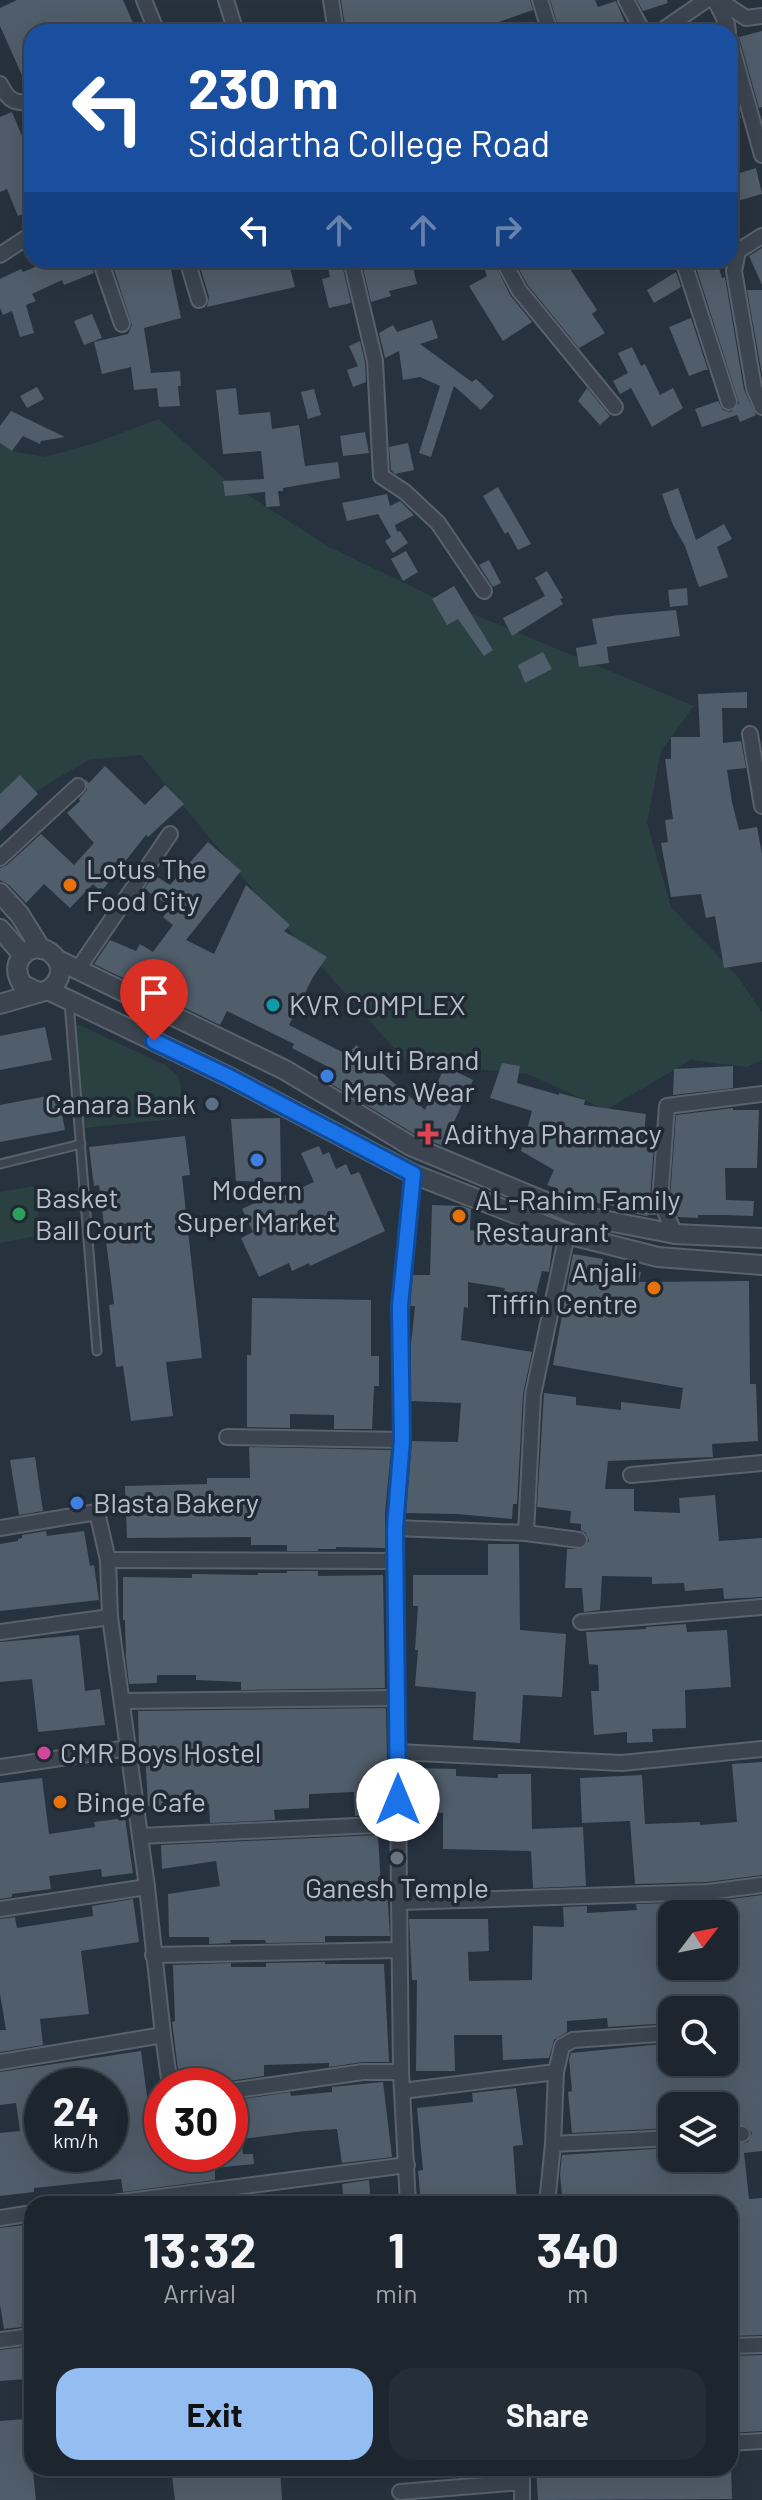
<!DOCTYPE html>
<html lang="en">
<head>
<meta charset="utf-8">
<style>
  :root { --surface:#1d262f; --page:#252e37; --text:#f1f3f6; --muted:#a0a5aa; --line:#3b434b; --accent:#94bdf2 }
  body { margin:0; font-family:Barlow,sans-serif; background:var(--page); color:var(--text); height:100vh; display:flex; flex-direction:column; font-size:30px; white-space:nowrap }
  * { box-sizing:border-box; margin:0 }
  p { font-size:26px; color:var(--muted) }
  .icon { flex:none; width:44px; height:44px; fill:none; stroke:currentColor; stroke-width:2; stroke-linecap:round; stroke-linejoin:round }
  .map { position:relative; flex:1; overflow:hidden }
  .sheet { position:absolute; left:24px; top:2196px; width:714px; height:280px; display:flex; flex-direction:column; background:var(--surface); border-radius:24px; box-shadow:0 8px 32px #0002,0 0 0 2px var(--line) }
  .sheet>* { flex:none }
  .guide { position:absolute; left:24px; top:24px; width:714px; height:244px; border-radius:24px; box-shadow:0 8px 32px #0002,0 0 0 2px var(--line); background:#1a4fa0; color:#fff; overflow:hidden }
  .needle { width:52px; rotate:58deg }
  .fabs { position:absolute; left:658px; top:1900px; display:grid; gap:16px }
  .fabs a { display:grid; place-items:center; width:80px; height:80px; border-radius:16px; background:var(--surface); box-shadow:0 8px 32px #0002,0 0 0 2px var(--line); font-size:40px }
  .speed { position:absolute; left:24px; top:2068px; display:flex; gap:16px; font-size:40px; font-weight:700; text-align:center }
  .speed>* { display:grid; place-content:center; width:104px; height:104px; border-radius:50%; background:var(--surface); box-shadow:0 8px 32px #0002,0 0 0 2px var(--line); line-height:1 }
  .speed small { font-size:20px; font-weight:400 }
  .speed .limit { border:12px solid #d22; background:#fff; color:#111 }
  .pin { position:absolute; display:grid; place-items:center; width:68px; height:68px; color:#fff; margin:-82px -34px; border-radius:50% 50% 50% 0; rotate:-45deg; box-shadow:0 0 8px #0007 }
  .pin .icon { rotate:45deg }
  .me { position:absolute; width:88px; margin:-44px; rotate:0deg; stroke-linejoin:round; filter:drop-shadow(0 0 6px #0008) }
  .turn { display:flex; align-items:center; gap:28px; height:168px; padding:0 32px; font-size:36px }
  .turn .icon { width:104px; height:104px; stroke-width:2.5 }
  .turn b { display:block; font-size:56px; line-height:68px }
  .lanes { display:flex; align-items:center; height:76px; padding:0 32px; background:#0003; justify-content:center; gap:40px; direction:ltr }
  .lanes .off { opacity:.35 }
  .eta { display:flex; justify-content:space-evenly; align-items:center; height:136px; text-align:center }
  .eta b { font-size:48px; font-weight:700; line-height:56px }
  .cta { display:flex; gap:16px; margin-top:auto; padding:16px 32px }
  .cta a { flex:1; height:92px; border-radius:24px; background:var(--accent); color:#111; font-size:32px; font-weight:700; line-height:92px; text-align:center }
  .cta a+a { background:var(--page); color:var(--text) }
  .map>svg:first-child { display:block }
  .green { fill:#2a4041 }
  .building { fill:#505d6a; fill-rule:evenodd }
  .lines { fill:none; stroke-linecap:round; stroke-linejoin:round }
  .service-casing { stroke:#59626c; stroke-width:11 }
  .minor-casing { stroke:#59626c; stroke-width:18 }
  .tertiary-casing { stroke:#59626c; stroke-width:22 }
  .service { stroke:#3b444f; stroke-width:7 }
  .minor { stroke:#3b444f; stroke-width:14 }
  .tertiary { stroke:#3b444f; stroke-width:18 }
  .route-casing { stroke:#114b97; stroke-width:20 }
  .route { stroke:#1a73e8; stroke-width:14 }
  .food-dot { fill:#e8710a; stroke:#202934; stroke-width:3 }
  .culture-dot { fill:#0f9aa8; stroke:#202934; stroke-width:3 }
  .shop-dot { fill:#3f7fe0; stroke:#202934; stroke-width:3 }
  .service-dot { fill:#5c6f8a; stroke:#202934; stroke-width:3 }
  .health-dot { fill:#e0444e; stroke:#202934; stroke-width:3 }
  .leisure-dot { fill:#2e9e5b; stroke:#202934; stroke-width:3 }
  .hotel-dot { fill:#d1479c; stroke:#202934; stroke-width:3 }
  .worship-dot { fill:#6b7280; stroke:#202934; stroke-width:3 }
  .labels { text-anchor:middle; stroke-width:7; stroke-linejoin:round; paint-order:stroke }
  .poi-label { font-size:28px; fill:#b7bfc9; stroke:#202934; text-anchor:start }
</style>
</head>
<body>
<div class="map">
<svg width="762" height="2500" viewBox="0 0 762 2500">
  <rect width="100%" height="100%" fill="#27323f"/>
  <g class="green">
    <path d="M159,419L228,482L327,546L444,602L694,706L661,751L647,823L671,907L737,976L762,1012V1060L747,1067L691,1060L606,1110L528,1074L407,1063L254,891L141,755L88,760L35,792L0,793V442L12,451L44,457L95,443Z"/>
    <path d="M77,1024L165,1065L179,1077L185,1118L83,1128Z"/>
    <path d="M33,1186L42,1235L0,1243V1192Z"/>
  </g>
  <g class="building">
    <path d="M17,0H123L137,32H32V91H29L0,26V8Z"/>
    <path d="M341,0H530L533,10L484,27L486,32H346Z"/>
    <path d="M550,0H595L598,7L616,1L626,25L609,30L606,23L575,32H560Z"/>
    <path d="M637,0H667L668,3L643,11Z"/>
    <path d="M762,31V107L759,108L739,37Z"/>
    <path d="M730,78L741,118L730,121Z"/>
    <path d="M12,112L32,160V210L18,216L7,189L0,192V117Z"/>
    <path d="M756,168L762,194L730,203V176Z"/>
    <path d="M762,248V285L749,256Z"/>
    <path d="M52,260H90L94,273L64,285L62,280L32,294L36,301L26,305L34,333L20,337L12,311L3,315L0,308V279L21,269L23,272Z"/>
    <path d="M111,260H144L146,264L169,260L181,318L144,328L151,373L180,371L181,386H178L180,406L159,407L157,388L134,390L131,367L102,374L94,342L128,334L132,325Z"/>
    <path d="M218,260H233L234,265L252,260H288L295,287L207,307L209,297L199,264Z"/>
    <path d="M326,260H341L351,303L329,308L322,279L330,277Z"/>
    <path d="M361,260H382L384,266L411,260L417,284L389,291L391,296L371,302Z"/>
    <path d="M481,260H493L510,295L532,322L503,341L469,286L487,276Z"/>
    <path d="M514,260H564L597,310L592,314L605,333L579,348L527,284Z"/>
    <path d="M726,260L718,265L722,278L725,277L744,390L756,415L740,422L737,415L702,427L695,409L718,401L723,410L731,412L739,403L694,261Z"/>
    <path d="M676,272L681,287L654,303L647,290Z"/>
    <path d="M747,290H762V375Z"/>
    <path d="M92,314L102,338L84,345L74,321Z"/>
    <path d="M691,318L708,370H705L689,376L669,327Z"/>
    <path d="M432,320L438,338L420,344L472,382L476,379L494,396L481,410L454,386L431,457L419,453L440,386L420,377L403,380L399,351L385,358L379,333L393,325L397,332Z"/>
    <path d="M360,341L365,362L366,382L353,387L347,370L358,366L349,346Z"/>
    <path d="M632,347L641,366L645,364L660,395L673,388L683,408L652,427L631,388L620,394L613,381L628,373L618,353Z"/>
    <path d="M37,387L44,399L27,408L20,396Z"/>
    <path d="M236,388L239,415L270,412L272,429L299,425L305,466L338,462L340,478L283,488V491H278L280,506L266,507L265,492L225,496L223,481L264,479L261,451L223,454L216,390Z"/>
    <path d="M587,388L610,416L600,425L578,401Z"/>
    <path d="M314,389L321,415L308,419L301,392Z"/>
    <path d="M11,411L65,437L41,441L40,444L23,436L12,451L0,443V426Z"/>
    <path d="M365,432L369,453L343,456L340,436Z"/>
    <path d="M408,443L414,470L395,474L391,470L389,447Z"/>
    <path d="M498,487L531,544L518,550L508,532L505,534L483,496Z"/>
    <path d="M678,488L696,540L724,524L732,539L717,547L728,577L699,587L685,546L673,525L662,494Z"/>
    <path d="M387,494L390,506L400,501L414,515L395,525L397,532L400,531L408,543L393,553L385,541L391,537L378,514L347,521L342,503Z"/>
    <path d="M406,551L418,572L403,581L391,559Z"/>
    <path d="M489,560L501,583L493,587L479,565Z"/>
    <path d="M547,571L563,598L560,599L563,604L512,636L503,618L545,596L535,578Z"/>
    <path d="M454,586L493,650L484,656L458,619L447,625L432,599Z"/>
    <path d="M687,588L688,605L670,607L668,590Z"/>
    <path d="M676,610L680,636L607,647L609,663L579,667L576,648L597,644L592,619L619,615Z"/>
    <path d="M543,652L552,669L525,683L518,665Z"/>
    <path d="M747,692V708H722L723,743L741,741L746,768L727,770L732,802L739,830L757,827L762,854V962L724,968L715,916L706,918L701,894L671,897L661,843L668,842L665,820L673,819L665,759H671V737H700L698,694Z"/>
    <path d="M105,766L145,805L165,785L184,804L148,837L146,835L101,892L93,884L70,908L44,884L26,903L9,885L0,880V868L7,865L41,834L74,865L94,843L67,813L80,801L79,799L87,790L85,779L89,783Z"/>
    <path d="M20,775L38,794L0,831V794Z"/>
    <path d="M208,842L241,871L186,940L214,954L246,885L290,925L284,931L327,957L313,977L289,1025L348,1055L356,1045L382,1065L379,1070L425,1110L445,1066L473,1080L443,1146L416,1135L328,1082L336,1071L292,1048L294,1044L227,1011L220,1025L94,964L110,940L136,951L140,944L153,952L173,925L163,917L171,907L144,889L154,875L170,885Z"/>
    <path d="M45,1027L52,1060L0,1070V1036Z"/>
    <path d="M502,1063L520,1066L517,1083L559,1095V1093L585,1100L584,1105L646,1114L643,1143L654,1145L650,1199L656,1215H648L647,1216L627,1212L628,1209L597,1203L595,1206L580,1203L556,1193L558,1189L547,1185L554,1170L521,1151L532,1111L490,1098Z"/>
    <path d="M733,1066V1088L673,1095L674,1069Z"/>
    <path d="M58,1094L65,1130L0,1142V1105Z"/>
    <path d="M733,1108V1110H759L757,1168H725L726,1200L754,1201L753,1216L724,1215H698V1218L678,1217L670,1198L676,1115Z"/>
    <path d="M280,1118L281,1182L236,1181L231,1119Z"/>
    <path d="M185,1136L190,1175L182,1176L202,1358L166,1362L173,1416L131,1421L123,1366L116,1367L109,1305L114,1304L99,1185L94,1186L89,1147Z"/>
    <path d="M319,1146L323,1155L329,1152L336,1169L346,1164L351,1175L359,1172L385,1231L310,1266L309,1263L292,1271L289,1263L259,1277L241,1238L253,1232L242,1209L281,1190V1197L314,1182L301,1153Z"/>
    <path d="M432,1205L463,1206L471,1209L470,1230L514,1237L516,1232L553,1242L549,1272L542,1271L535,1299L504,1291L505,1288L468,1282V1308L464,1307L461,1340L532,1352L523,1394L517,1504H513L512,1519L456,1514L406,1513L412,1441L458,1442L461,1403L411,1401V1344L415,1306H410L413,1275H430Z"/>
    <path d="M573,1254L603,1259L602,1266L641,1272L639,1282L749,1281L750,1384H756L758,1441L712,1444L713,1457L608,1461L605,1489H634V1511L680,1513L679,1498L715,1495L719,1541L762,1538V1597L724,1599L723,1588L685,1591L684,1583L652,1584V1577L602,1576L600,1610L584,1612L582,1588H565L567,1549H582L589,1541L586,1533L581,1530V1524L570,1523L571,1511L537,1507L544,1393L576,1397V1405L621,1410V1402L680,1409L683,1388L553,1365Z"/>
    <path d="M252,1298L371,1300V1356H379V1386H374L372,1429H334V1415L290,1414V1428L247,1427V1355H251Z"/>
    <path d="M249,1447L391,1450L385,1513V1548L336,1547V1549H318V1551H287V1545H251V1537L127,1538L125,1486L207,1484V1478H250Z"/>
    <path d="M35,1457L43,1511L19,1515L10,1460Z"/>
    <path d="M46,1531L47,1536L84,1531L90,1566L94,1565L99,1600L0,1611V1544L18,1541V1539L22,1538V1535Z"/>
    <path d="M488,1544H519L520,1630L566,1634L562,1697L523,1695L520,1743L473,1740L476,1692L415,1686L418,1650H415L418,1606H413V1575H488Z"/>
    <path d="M287,1571H318V1576L383,1575L385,1688L241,1690V1682L196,1680V1675H157V1683L129,1684L126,1658L125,1620H123V1577L192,1578V1574L258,1575V1573H287Z"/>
    <path d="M686,1624L687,1632L727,1630L731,1687L685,1690L686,1728L652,1729L653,1742L627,1743V1732L594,1735L591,1691H599L598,1665L589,1664L586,1632L646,1629V1627Z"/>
    <path d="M79,1635L85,1691L100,1689L105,1725L38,1732L32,1679L0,1682V1642Z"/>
    <path d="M386,1708L388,1814L355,1816L354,1792L309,1794V1808L274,1810L275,1820L210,1823L209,1804L148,1806L145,1750H139L138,1711Z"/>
    <path d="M762,1762V1875L707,1882L635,1884L630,1821L582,1823L580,1778L642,1775L645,1824L700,1822V1825L737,1822L732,1764Z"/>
    <path d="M415,1768L456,1769V1776L498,1778V1774H531L532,1829L583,1827L586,1886L533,1888L531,1851L443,1849V1813L414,1812Z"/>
    <path d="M42,1778L49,1834L95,1827L94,1822L125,1818L133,1873L102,1877L101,1869L49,1876L51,1889L12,1894V1897L0,1899V1783Z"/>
    <path d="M378,1835L381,1888H387L390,1936H325V1942L266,1943L265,1940H230L231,1943L209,1944V1937H169L168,1894L220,1886L216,1861L162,1869L161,1845Z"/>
    <path d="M762,1895V2151L744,2153L749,2199L762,2198V2335L730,2336V2296H733L730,2269V2204H563L560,2175L562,2155L668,2148L669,2158H724V2145L748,2142L752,2133L747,2126L724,2125V2106H672V2128L572,2133L568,2092L572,2091L569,2059L571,2053L672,2043V2062H724V2010H670L671,2023L608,2027L607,2018L567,2021V2032L554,2040L549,2058L503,2060L502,2035H454L455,2071H416L417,1980H412L409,1919H488L489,1951L468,1952L469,1981L532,1980L533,1926L564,1927L563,1907L587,1906V1913L637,1910L636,1904L709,1902ZM669,1914H724V1966H672Z"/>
    <path d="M133,1899L139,1942L81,1951L89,2014L40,2019L43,2045L0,2052V2030H6L0,1994V1919L15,1917L17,1928L93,1916L92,1906Z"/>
    <path d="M325,1962V1964H384L389,2062H363L329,2067V2063L264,2065V2076L229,2081L222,2086H207L206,2068L178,2070L172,2022L175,2021L173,1965L231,1963V1967H266V1963Z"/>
    <path d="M141,2051L149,2111L162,2110V2154H230V2101L290,2092L291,2096L332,2092V2087L383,2082L392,2157L342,2163L337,2129L305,2131L241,2139L243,2154H253L254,2164L215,2168V2180L123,2192L121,2179L34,2188V2192L0,2196V2133L20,2131L16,2103L0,2105V2072ZM42,2086H110L119,2154H42Z"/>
    <path d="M516,2088L523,2145L513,2146L517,2204H421L418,2171L423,2170L417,2108L473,2102L472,2093Z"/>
    <path d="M369,2180L371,2204H344L342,2184Z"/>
    <path d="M32,2224V2267L24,2268L32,2322L21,2324L22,2327L4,2329L0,2304V2228Z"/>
    <path d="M24,2347L26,2379L0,2381V2350Z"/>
    <path d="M762,2355V2431L730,2433V2401H735L731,2356Z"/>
    <path d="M25,2419L30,2471H33L36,2500H0V2421Z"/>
    <path d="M171,2468H280L282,2500H175Z"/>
    <path d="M536,2468H616V2471L653,2470V2468H731L732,2499L538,2500Z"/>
  </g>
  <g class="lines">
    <g class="service-casing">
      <g id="service">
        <path d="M69,1002L97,1351"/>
        <path d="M0,1164L81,1144"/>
      </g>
    </g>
    <g class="minor-casing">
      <g id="minor">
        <path d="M144,0L157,32"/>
        <path d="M226,0L236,32"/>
        <path d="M331,0L336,32"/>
        <path d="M540,0L550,32"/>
        <path d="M626,0L643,32"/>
        <path d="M715,0L727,24L728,32"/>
        <path d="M719,0L746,18L762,16"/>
        <path d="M660,32L706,0"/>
        <path d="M730,41L762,155"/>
        <path d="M0,84C8,100 15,105 32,101"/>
        <path d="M762,236L738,251L734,271L754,388L762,407"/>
        <path d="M0,255L32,234"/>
        <path d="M100,260L122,324"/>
        <path d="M187,260L199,300"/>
        <path d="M351,260L375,361L381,476L405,492L438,523L484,591"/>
        <path d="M503,260L519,290L615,407"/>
        <path d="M683,260L729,402"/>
        <path d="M750,734L762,806"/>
        <path d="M0,858L78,786"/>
        <path d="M78,969L170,834"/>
        <path d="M675,1234L660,1200L667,1106L762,1094"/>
        <path d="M227,1437L402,1440"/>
        <path d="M631,1475L762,1463"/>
        <path d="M0,1528L97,1512L108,1560L110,1617L147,1887L163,2035L0,2062"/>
        <path d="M395,1528L526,1533L579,1540"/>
        <path d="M526,1533L533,1395L567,1234"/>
        <path d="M108,1560L396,1561"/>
        <path d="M581,1622L762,1607"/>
        <path d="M0,1632L110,1617"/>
        <path d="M122,1701L397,1698"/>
        <path d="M397,1752L622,1763L762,1749"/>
        <path d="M0,1767L128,1748"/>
        <path d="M140,1836L398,1824"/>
        <path d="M399,1902L708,1892L762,1885"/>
        <path d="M0,1909L147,1887"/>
        <path d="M153,1955L399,1950"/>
        <path d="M163,2035L170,2086"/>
        <path d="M230,2091L363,2072H401"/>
        <path d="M402,2091L556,2072"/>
        <path d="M724,2135L742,2134"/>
        <path d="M553,2144L672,2138"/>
        <path d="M105,2204L407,2165"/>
        <path d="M408,2204L401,2072L395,1528L402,1440L400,1306L413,1174"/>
        <path d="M547,2204L553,2144L556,2072L562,2046L573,2040L672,2033"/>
        <path d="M0,2218L32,2213"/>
        <path d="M0,2340L32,2336"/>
        <path d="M730,2346L762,2345"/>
        <path d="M730,2443L762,2441"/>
        <path d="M400,2492L522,2482"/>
        <path d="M522,2500V2468"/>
      </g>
    </g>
    <g class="tertiary-casing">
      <g id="tertiary">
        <path d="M0,893L20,915L41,949"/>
        <path d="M0,929L23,955"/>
        <path d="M58,960L285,1070L411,1146L577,1215L675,1234L762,1238"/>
        <path d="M48,990L227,1076L413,1174L567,1234L658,1257L762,1265"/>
        <path d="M0,1004L48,990C81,967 38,930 20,959C15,968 17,976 22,984L38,992"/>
      </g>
    </g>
    <use href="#service" class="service"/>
    <use href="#minor" class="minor"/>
    <use href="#tertiary" class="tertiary"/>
  </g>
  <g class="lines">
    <g class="route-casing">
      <path id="route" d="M154,1041L227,1076L413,1174L400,1306L402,1440L395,1528L398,1800"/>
    </g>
    <use href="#route" class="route"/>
  </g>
  <g class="food-dot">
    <circle cx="70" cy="885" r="8"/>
    <circle cx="459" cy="1216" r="8"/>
    <circle cx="654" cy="1288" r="8"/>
    <circle cx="60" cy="1802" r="8"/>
  </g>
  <circle class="culture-dot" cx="273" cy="1005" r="8"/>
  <g class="shop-dot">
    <circle cx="327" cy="1076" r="8"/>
    <circle cx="257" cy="1160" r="8"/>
    <circle cx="77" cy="1503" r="8"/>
  </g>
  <circle class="service-dot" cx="212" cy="1104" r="8"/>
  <path class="health-dot" d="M424 1122h8v8h8v8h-8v8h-8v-8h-8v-8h8z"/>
  <circle class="leisure-dot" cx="19" cy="1214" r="8"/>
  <circle class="hotel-dot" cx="44" cy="1753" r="8"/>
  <circle class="worship-dot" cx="397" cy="1858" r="8"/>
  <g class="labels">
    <g class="poi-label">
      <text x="86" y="879">Lotus The<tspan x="86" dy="32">Food City</tspan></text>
      <text x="289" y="1015">KVR COMPLEX</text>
      <text x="343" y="1070">Multi Brand<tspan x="343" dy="32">Mens Wear</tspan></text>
      <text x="196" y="1114" text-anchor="end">Canara Bank</text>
      <text x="444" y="1144">Adithya Pharmacy</text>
      <text x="257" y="1200" text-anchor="middle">Modern<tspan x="257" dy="32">Super Market</tspan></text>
      <text x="35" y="1208">Basket<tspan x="35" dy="32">Ball Court</tspan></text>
      <text x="475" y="1210">AL-Rahim Family<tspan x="475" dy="32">Restaurant</tspan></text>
      <text x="638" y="1282" text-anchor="end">Anjali<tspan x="638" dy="32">Tiffin Centre</tspan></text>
      <text x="93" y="1513">Blasta Bakery</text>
      <text x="60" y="1763">CMR Boys Hostel</text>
      <text x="76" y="1812">Binge Cafe</text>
      <text x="397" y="1898" text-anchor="middle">Ganesh Temple</text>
    </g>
  </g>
</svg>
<div class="fabs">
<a><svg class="needle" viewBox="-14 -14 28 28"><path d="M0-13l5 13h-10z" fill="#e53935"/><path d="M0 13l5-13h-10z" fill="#a0a5aa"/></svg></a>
<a><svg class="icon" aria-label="search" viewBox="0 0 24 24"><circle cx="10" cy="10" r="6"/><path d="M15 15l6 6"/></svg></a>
<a><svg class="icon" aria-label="layers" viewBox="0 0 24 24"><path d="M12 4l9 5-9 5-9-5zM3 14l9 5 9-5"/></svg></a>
</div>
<div class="speed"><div>24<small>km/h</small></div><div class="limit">30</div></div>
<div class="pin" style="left:154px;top:1041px;background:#d93025"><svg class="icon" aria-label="arrive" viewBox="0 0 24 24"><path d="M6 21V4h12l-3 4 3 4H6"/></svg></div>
<svg class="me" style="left:398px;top:1800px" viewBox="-20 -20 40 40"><circle r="19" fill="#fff"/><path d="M0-13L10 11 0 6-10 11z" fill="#1a73e8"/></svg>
<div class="guide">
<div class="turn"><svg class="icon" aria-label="left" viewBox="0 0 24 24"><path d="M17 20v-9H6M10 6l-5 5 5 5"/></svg><div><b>230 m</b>Siddartha College Road</div></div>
<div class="lanes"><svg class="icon" aria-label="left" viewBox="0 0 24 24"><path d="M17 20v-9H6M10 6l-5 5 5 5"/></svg><svg class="icon off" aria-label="ahead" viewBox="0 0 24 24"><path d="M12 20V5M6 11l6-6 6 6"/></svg><svg class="icon off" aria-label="ahead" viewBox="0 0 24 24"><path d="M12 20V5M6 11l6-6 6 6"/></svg><svg class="icon off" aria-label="right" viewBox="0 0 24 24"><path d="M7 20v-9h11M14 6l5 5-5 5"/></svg></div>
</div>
<section class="sheet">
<div class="eta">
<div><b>13:32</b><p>Arrival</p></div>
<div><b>1</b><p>min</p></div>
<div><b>340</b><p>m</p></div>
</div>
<div class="cta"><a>Exit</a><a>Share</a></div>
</section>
</div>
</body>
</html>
